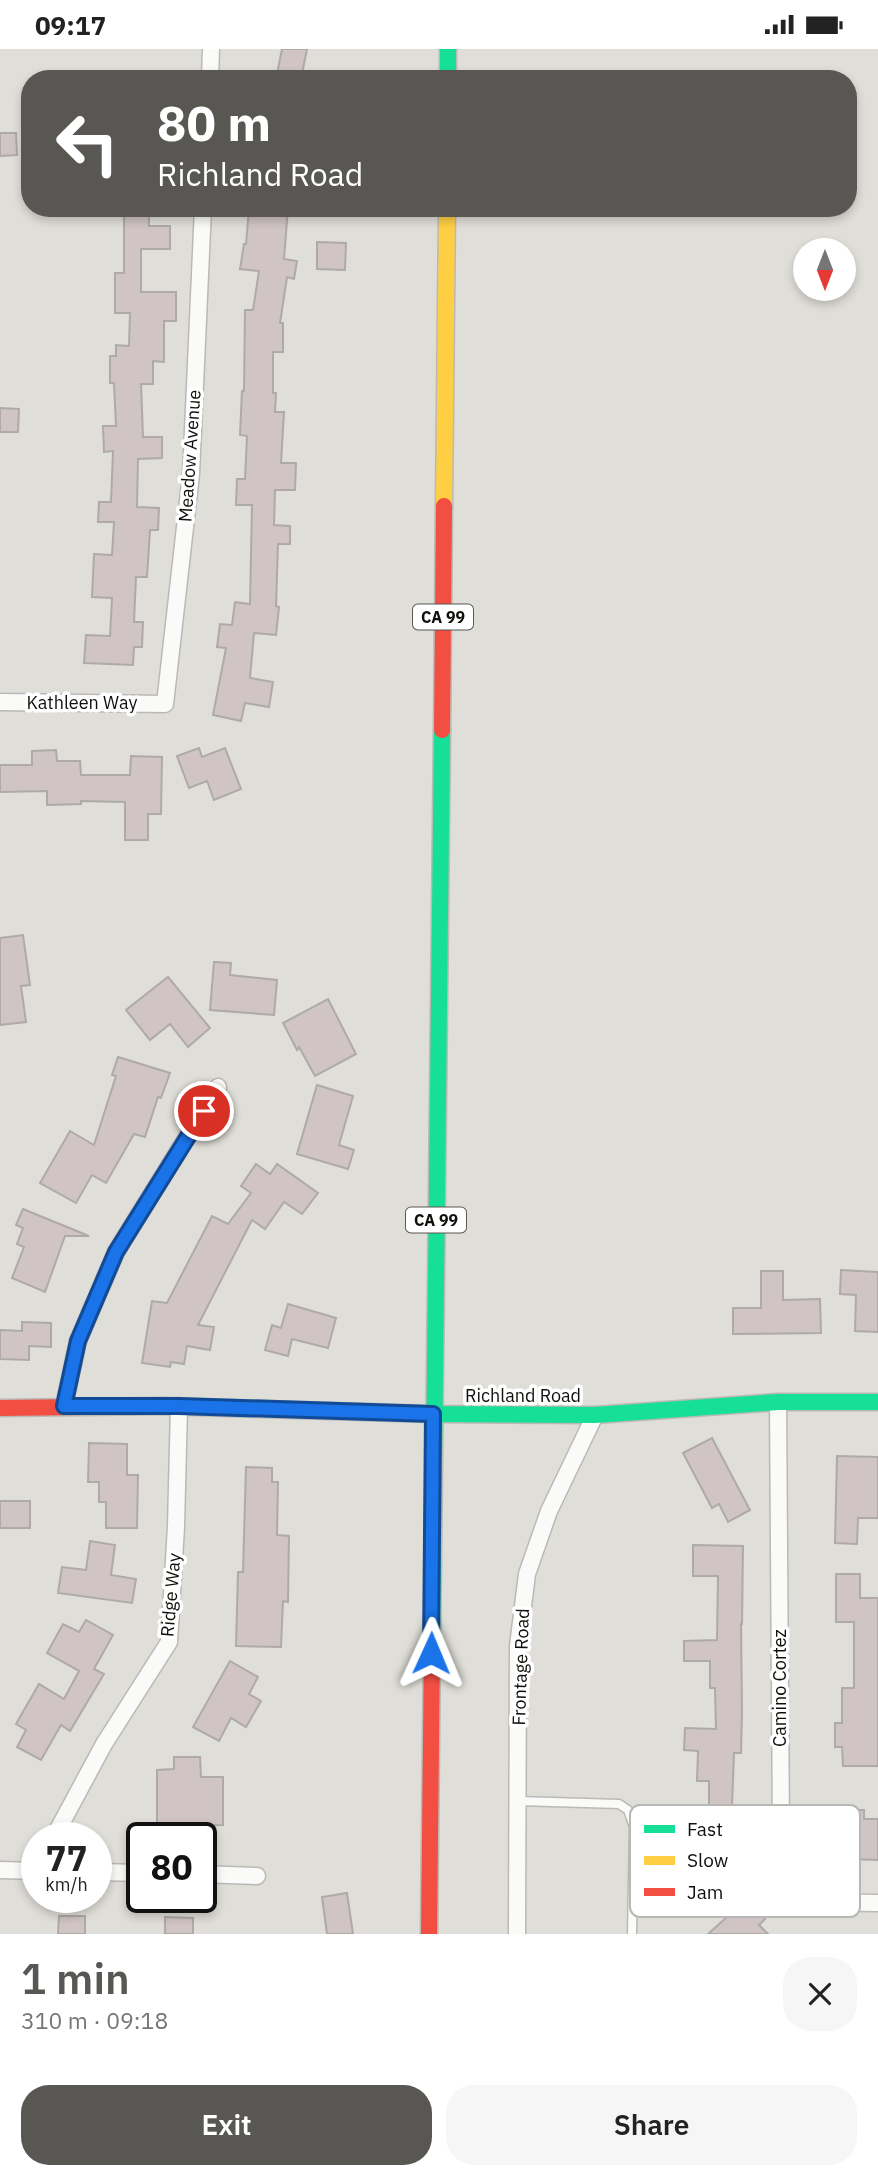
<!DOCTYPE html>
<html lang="en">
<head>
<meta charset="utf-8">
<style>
  :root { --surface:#fff; --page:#f6f6f6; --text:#222; --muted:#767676; --accent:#595753 }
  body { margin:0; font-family:"IBM Plex Sans",sans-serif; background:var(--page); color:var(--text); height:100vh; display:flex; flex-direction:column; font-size:26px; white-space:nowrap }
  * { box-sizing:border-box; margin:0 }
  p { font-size:23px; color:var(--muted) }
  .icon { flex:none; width:38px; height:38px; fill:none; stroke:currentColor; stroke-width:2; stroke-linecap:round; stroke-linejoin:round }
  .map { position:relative; height:1885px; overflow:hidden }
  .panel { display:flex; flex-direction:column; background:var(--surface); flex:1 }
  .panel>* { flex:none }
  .top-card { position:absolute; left:21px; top:21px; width:836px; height:147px; border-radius:28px; box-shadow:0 4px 10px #0003; background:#595753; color:#fff; overflow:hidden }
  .needle { width:46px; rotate:180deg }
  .tools { position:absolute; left:793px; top:189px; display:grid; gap:14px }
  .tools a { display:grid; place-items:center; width:63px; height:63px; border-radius:50%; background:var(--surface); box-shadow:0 4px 10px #0003; font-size:35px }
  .speed { position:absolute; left:21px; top:1773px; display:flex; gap:14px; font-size:35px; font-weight:700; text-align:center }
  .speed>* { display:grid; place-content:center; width:91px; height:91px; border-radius:50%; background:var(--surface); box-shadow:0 4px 10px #0003; line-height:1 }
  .speed small { font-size:18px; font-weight:400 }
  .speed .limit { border:4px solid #111; border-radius:10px; background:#fff; color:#111 }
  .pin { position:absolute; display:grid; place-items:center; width:60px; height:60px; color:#fff; margin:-30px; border:4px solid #fff; border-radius:50%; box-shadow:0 2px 7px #0007 }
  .me { position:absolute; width:77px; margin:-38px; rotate:1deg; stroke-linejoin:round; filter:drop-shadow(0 0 5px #0008) }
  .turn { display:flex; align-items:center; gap:24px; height:147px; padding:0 21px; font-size:32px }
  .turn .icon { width:91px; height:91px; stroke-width:2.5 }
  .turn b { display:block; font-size:49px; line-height:60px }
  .round { display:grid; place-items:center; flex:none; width:74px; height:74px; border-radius:28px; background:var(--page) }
  .overview { display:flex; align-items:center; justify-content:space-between; height:119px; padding:0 21px }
  h1 { font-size:42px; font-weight:600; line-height:52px; color:var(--accent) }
  .cta { display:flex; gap:14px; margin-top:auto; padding:14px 21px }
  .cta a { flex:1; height:80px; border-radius:28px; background:var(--accent); color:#fff; font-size:28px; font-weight:600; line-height:80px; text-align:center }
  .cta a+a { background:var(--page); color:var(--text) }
  .status { display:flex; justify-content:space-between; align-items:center; height:49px; padding:0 35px; background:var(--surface); direction:ltr }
  .status svg { height:19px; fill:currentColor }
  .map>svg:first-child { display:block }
  .building { fill:#d0c4c5; stroke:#aeaaa9; stroke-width:2 }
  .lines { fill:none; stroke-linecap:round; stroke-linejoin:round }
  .lane-casing { stroke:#bbb9b5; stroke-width:11 }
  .street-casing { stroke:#bbb9b5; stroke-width:19 }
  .fast-casing { stroke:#bbb9b5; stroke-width:19 }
  .slow-casing { stroke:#bbb9b5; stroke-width:19 }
  .jam-casing { stroke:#bbb9b5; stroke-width:19 }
  .lane { stroke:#fafaf9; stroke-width:8 }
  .street { stroke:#fafaf9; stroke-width:16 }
  .fast { stroke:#16e098; stroke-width:16 }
  .slow { stroke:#ffcf43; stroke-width:16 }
  .jam { stroke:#f24e42; stroke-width:16 }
  .route-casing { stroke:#114b97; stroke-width:18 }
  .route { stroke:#1a73e8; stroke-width:12 }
  .labels { text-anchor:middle; stroke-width:7; stroke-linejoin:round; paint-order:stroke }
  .shield { fill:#fff; stroke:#585754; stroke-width:2 }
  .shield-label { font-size:16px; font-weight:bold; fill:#100f0b }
  .street-label { font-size:18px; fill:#100f0b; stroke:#fff }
  .key { fill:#fff; stroke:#b7b7b6; stroke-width:2 }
  .key-label { font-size:19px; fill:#100f0b }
</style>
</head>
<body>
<div class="status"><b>09:17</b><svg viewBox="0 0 49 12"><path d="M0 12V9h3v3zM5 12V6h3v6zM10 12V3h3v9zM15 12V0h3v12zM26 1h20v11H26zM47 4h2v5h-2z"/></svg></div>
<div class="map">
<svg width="878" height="1885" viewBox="0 0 878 1885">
  <rect width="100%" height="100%" fill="#e0ded8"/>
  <g class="building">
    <path d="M282,0H307L301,30H276Z"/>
    <path d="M0,84H16L17,106L0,107Z"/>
    <path d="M124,159H149V177H170V200H141V243H176V272H164V313L153,312V335H141L143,388H162V409L138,410L137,458L159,459L158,481H150L147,528H136L134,573H143L142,598H134L133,616L84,614L86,586L110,587L112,549L92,548L94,505L112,506L114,473H98L99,453H111L113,402L104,403L103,377H116L114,334H110V307H116V296L129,297L130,264H115V224H124Z"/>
    <path d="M249,159H288L284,210L297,212L294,230L287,228L280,274H283V303H273V344H276L275,363H284L281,414H296L295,441H275L274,476L290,477V495H278L276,557L279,558L276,586L254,584L250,629L273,633L269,658L245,654L241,672L213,666L226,599L217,598L220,575L232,576L235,553L250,555L252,456H236L237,430H245L247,387L240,386L242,342H244L245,261H253L259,222L240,220L244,195H246Z"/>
    <path d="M317,193L346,194L345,221L317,220Z"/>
    <path d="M0,359L19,360L18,383H0Z"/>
    <path d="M199,699L202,708L225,699L241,740L214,751L207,732L189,739L177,707Z"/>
    <path d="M56,701L57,712H80L81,726H130L131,707L162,708L161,765H148V791H125V753L81,752V755L47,756V742L0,743V716H32V702Z"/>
    <path d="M23,886L30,936L21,937L26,973L0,976V889Z"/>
    <path d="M214,913L231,914L230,926L277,931L274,966L210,961Z"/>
    <path d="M168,928L210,979L188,998L170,975L150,991L126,961Z"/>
    <path d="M328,950L356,1005L315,1027L299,998L297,1001L283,974Z"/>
    <path d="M118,1008L170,1024L161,1049L158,1048L145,1088L134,1085L106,1134L92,1126L76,1154L40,1134L70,1082L94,1096L116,1027L112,1026Z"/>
    <path d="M317,1036L353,1047L339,1096L354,1101L348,1120L297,1105Z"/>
    <path d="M256,1115L270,1125L277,1115L318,1144L302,1165L284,1153L265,1180L252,1171L198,1276L214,1278L210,1301L187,1297L184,1315L171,1313L170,1318L142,1314L152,1252L167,1254L212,1167L228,1175L251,1144L241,1137Z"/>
    <path d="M23,1160L89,1187H65L45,1243L12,1229L24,1198L17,1195L23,1179L16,1176Z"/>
    <path d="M841,1221L878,1223V1283L855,1282L856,1246L840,1245Z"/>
    <path d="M761,1222H783V1251L820,1250L821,1284L733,1285V1259H761Z"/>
    <path d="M288,1255L336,1269L328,1299L292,1290L288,1307L265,1301L272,1276L281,1279Z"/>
    <path d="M22,1273L51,1274V1298L29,1297V1311L0,1310V1281L22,1282Z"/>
    <path d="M712,1389L750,1461L728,1473L719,1455L712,1459L683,1404Z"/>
    <path d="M89,1394L127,1395V1426H138L137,1479H106V1453H99V1433H88Z"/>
    <path d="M837,1407L878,1408V1469H858L857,1495L835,1494Z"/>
    <path d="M246,1418L272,1419V1433H278L277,1486L289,1487L288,1553L283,1552L281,1598L236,1597L238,1523H243Z"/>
    <rect x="0" y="1452" width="30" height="27"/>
    <path d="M90,1492L115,1496L111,1526L136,1530L132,1554L58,1544L62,1518L86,1521Z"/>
    <path d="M693,1496L743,1497L742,1575H741L742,1663L741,1704H734L732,1757L709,1756V1732H697L698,1702L684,1701L685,1679L716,1680L715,1639H710V1612H684V1592L717,1591L718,1527H693Z"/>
    <path d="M836,1525H860V1549H878V1717H843L842,1698H835V1674H842V1639H854V1573H836Z"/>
    <path d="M86,1571L113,1586L94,1620L104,1625L70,1682L61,1676L41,1711L17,1698L26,1681L16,1675L39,1635L64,1650L79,1622L47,1604L63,1575L79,1583Z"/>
    <path d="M230,1612L258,1628L249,1645L261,1652L246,1678L231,1669L219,1692L193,1678Z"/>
    <path d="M174,1708H200L201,1728H223V1776L157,1777V1721L174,1720Z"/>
    <path d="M828,1761H864V1770H878V1811L848,1810V1802H834L835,1783H828Z"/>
    <path d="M347,1844L353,1885H327L322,1848Z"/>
    <path d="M747,1850L765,1870L759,1876L768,1885H708Z"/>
    <path d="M59,1867H85V1885H58Z"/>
    <path d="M165,1868L193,1869V1885H165Z"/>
  </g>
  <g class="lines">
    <g class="lane-casing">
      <path id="lane" d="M518,1752L619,1755L628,1761L634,1778L632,1885"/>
    </g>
    <g class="street-casing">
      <g id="street">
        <path d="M210,30L211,0"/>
        <path d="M0,653L165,655L191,425L203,159"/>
        <path d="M778,1353L781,1783L811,1853L878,1854"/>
        <path d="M64,1357L78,1292L116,1203L218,1038"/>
        <path d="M54,1788L104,1695L169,1593L176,1478L179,1357"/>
        <path d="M0,1821L37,1822"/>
        <path d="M96,1823L142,1824"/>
        <path d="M201,1825L257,1827"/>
        <path d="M517,1885L518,1597L527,1525L549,1462L595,1366"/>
      </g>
    </g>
    <g class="fast-casing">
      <g id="fast">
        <path d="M448,0V30"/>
        <path d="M163,1357L433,1365L595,1366L778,1353H878"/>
        <path d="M432,1596L442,681"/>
      </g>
    </g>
    <g class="slow-casing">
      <path id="slow" d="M444,457L447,159"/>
    </g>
    <g class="jam-casing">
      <g id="jam">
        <path d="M442,681L444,457"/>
        <path d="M0,1359L163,1357"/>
        <path d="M429,1885L432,1596"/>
      </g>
    </g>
    <use href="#lane" class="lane"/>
    <use href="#street" class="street"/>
    <use href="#fast" class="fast"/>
    <use href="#slow" class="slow"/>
    <use href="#jam" class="jam"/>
  </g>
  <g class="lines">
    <g class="route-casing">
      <path id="route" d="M204,1062L116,1203L78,1292L64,1357H179L433,1365L431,1604"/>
    </g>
    <use href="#route" class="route"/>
  </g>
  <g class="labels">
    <g class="shield">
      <rect x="413" y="555.5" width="60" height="25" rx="5"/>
      <rect x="406" y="1158.5" width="60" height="25" rx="5"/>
    </g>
    <g class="shield-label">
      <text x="443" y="574">CA 99</text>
      <text x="436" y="1177">CA 99</text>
    </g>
    <g class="street-label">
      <text transform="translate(190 407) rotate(-86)" y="6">Meadow Avenue</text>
      <text x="82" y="660">Kathleen Way</text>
      <text x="523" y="1353">Richland Road</text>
      <text transform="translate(171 1546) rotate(-85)" y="6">Ridge Way</text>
      <text transform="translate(521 1618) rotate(-88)" y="6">Frontage Road</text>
      <text transform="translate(780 1639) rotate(-90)" y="6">Camino Cortez</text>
    </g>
  </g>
  <rect x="630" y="1756" width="230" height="112" rx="10" class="key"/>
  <rect x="644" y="1776" width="31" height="8" fill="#16e098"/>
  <rect x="644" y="1807" width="31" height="9" fill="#ffcf43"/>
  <rect x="644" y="1839" width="31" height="8" fill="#f24e42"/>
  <g class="key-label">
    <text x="687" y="1787">Fast</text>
    <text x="687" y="1818">Slow</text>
    <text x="687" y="1850">Jam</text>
  </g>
</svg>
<div class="tools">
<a><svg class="needle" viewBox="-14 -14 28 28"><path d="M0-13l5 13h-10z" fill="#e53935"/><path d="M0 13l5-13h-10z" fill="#767676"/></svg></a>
</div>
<div class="speed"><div>77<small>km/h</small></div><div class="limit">80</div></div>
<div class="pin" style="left:204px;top:1062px;background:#d93025"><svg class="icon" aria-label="arrive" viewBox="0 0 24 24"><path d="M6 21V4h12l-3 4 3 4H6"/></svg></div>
<svg class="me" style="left:431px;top:1604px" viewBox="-20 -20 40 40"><path d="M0-17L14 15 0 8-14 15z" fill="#1a73e8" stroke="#fff" stroke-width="4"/></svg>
<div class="top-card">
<div class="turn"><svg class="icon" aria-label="left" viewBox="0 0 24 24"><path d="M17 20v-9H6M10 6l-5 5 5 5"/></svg><div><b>80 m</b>Richland Road</div></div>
</div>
</div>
<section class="panel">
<div class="overview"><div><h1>1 min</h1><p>310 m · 09:18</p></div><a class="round"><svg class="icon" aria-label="close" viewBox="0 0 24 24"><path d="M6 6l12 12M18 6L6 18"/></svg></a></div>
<div class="cta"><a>Exit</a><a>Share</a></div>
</section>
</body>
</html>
